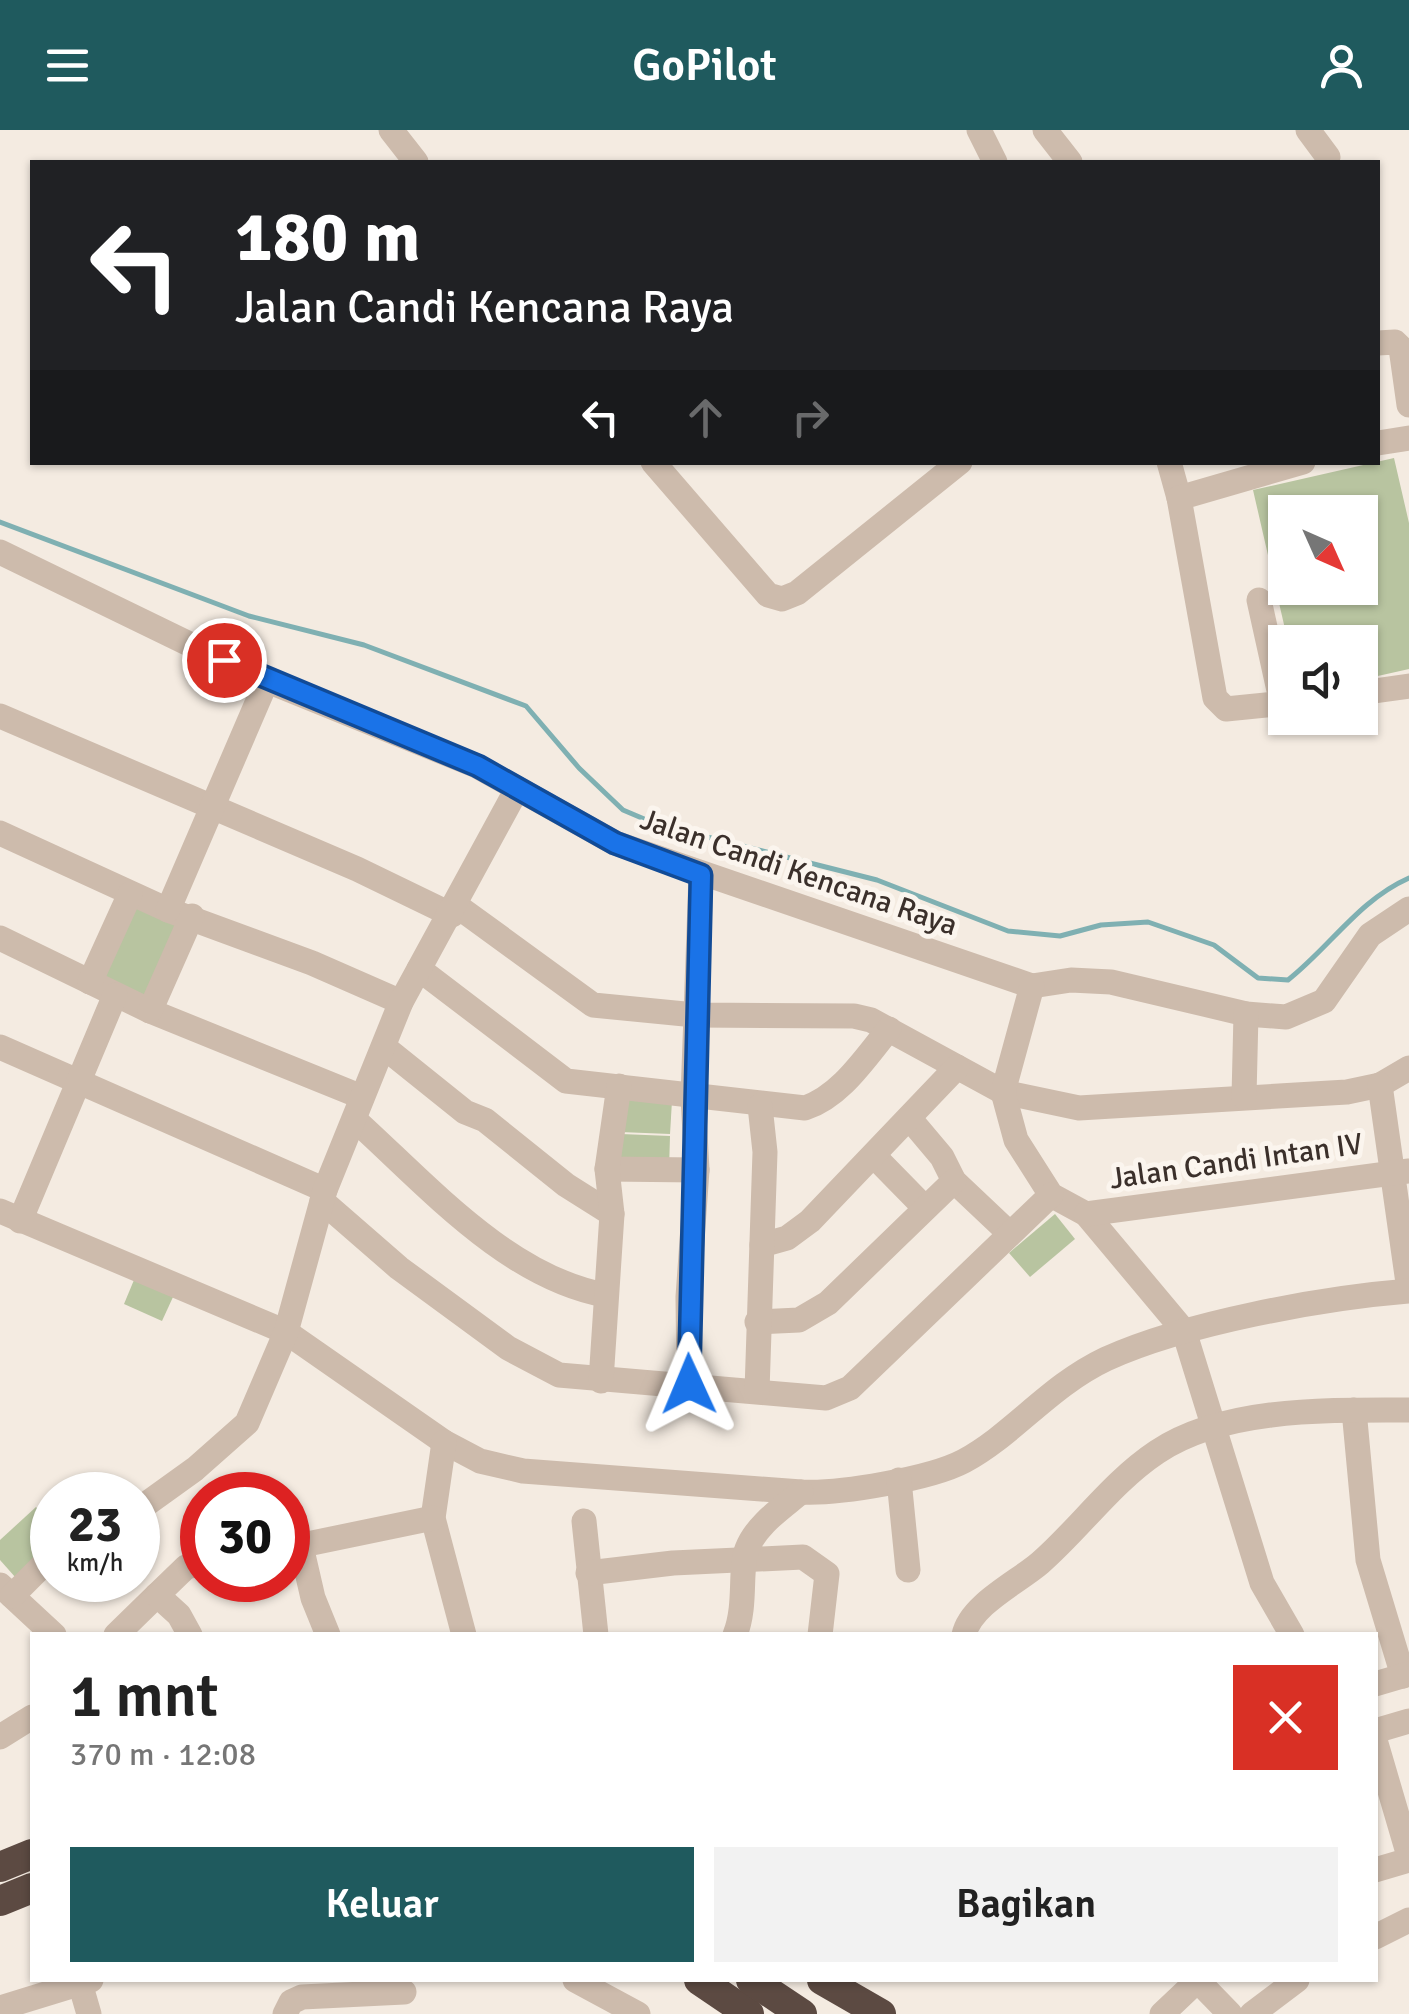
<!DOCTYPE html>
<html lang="id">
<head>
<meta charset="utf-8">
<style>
  :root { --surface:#fff; --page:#f2f2f2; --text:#222; --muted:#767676; --accent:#1f5a5e }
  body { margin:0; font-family:Signika,sans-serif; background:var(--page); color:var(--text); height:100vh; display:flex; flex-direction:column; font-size:38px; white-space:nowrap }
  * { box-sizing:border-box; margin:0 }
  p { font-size:32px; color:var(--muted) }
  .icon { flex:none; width:55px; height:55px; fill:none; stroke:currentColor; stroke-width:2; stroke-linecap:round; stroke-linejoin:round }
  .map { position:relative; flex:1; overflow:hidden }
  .panel { position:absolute; left:30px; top:1502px; width:1348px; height:350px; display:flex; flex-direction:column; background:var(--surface); border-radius:0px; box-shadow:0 2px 8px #0004 }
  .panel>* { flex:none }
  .hud { position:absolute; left:30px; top:30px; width:1350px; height:305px; border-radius:0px; box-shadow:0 2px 8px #0004; background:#202124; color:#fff; overflow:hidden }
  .needle { width:65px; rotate:135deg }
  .buttons { position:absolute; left:1268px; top:365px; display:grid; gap:20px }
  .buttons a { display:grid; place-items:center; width:110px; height:110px; border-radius:0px; background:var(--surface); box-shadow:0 2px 8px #0004; font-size:50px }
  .speed { position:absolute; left:30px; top:1342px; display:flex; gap:20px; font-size:50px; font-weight:700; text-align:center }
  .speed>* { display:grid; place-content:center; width:130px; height:130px; border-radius:50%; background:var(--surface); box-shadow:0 2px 8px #0004; line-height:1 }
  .speed small { font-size:25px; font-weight:400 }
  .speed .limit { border:15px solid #d22; background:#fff; color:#111 }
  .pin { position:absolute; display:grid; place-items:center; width:85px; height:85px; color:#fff; margin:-42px; border:5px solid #fff; border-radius:50%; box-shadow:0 2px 10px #0007 }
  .me { position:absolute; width:110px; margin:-55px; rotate:359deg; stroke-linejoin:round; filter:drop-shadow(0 0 8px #0008) }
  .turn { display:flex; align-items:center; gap:35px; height:210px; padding:0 40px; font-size:45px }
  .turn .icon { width:130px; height:130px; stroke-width:2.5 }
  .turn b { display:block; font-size:70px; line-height:85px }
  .lanes { display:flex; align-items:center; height:95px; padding:0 40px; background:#0003; justify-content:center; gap:50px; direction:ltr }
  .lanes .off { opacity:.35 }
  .round { display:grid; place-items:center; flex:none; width:105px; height:105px; border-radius:0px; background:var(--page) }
  .summary { display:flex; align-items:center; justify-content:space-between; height:170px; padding:0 40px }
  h1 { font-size:60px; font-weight:600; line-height:75px }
  .cta { display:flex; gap:20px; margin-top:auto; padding:20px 40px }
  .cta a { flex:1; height:115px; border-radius:0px; background:var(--accent); color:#fff; font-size:40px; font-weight:600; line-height:115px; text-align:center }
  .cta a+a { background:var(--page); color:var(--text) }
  header { display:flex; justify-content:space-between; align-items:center; height:130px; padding:0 40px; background:var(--accent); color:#fff; font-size:45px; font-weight:600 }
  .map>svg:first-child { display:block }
  .green { fill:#b8c4a0; fill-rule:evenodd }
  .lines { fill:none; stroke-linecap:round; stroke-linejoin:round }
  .stream { stroke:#7fb0b2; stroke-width:5 }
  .minor { stroke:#cdbbac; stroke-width:25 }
  .highway { stroke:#5c4a42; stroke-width:30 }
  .route-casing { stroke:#114b97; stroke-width:25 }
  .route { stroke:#1a73e8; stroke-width:18 }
  .labels { text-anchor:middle; stroke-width:10; stroke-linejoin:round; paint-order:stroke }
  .street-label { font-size:30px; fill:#3b302b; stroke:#fbf5ee }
</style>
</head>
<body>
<header><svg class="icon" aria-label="menu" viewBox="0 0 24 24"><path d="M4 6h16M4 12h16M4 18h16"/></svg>GoPilot<svg class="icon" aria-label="person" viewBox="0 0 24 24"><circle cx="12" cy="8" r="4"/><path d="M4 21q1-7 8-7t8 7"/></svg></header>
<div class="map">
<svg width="1409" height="1884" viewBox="0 0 1409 1884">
  <rect width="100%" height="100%" fill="#f4ebe1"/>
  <g class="green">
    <path d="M1394,328L1409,393V539L1360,550V512H1288L1253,360ZM1285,382H1360V458H1285Z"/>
    <path d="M133,773L181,795L146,869L98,846Z"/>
    <path d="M622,969L672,971L670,1004L620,1002Z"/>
    <path d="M621,1004L670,1006L669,1038L619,1037Z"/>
    <path d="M1055,1084L1075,1109L1030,1147L1009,1123Z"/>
    <path d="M134,1150L173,1167L162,1191L124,1174Z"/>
    <path d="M36,1377L52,1396V1417L16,1448L0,1430V1410Z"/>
  </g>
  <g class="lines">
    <path class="stream" d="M0,392L249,486L364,515L526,576L579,638L623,680L656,694L877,750L1008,801L1060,806L1101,795L1148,792L1214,815L1258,848L1288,850C1330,817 1359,770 1409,748"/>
    <g class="minor">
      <path d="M391,0L416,32"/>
      <path d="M979,0L995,32"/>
      <path d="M1045,0L1070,32"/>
      <path d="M1308,0L1328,27"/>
      <path d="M1378,213L1395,212L1401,218L1409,275"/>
      <path d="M1378,313L1409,308"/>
      <path d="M653,332L768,465L782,469L797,463L960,332"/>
      <path d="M1169,332L1179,368"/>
      <path d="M0,422L255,546L477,636L615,713L1032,856L1071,850L1111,852L1246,884L1286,887L1324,871L1370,805L1409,779"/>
      <path d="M1259,470L1282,574"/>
      <path d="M1360,563L1409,556"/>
      <path d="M1285,573L1226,579L1215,568L1179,368L1303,332"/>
      <path d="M0,586L357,739L452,785"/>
      <path d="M0,703L168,780L312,833L401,872"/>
      <path d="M457,776L593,875L695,885L854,886L871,890L1003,962L1079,978L1347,962L1380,955L1409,938"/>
      <path d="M168,780L267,550"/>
      <path d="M0,808L150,881L362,967"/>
      <path d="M419,839L566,951L805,978C841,966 865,928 889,899"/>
      <path d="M90,852L130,764"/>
      <path d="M1032,856L1003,962L1016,1010L1051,1065L1086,1084L1184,1201L1262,1453L1292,1505"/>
      <path d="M150,881L192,786"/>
      <path d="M0,917L325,1060"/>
      <path d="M384,917L465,982L485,990L566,1055L612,1084"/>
      <path d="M1380,955L1409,1160"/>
      <path d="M1244,967L1246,884"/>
      <path d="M910,989L942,1027L954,1051L1008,1102"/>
      <path d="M355,990C427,1055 507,1147 605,1165"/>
      <path d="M875,1027L925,1078"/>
      <path d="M607,1039L697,1040"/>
      <path d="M322,1071L399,1138L508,1218L559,1245L826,1268L850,1258L1051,1065"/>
      <path d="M0,1081L286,1202L444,1312L480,1331L523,1341L801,1362C839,1364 930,1349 964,1331C1014,1304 1049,1256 1106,1229C1185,1193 1322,1168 1409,1161"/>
      <path d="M1086,1084L1409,1041"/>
      <path d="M20,1091L115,865"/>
      <path d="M762,1115L787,1108L810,1091L957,937"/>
      <path d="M757,1192L799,1190L828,1173L954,1051"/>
      <path d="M601,1251L612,1084L607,1039L619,956"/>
      <path d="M689,1254L688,1167L697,1040L693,967L701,745"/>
      <path d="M757,1261L765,1022L760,976"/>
      <path d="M1354,1280L1368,1430L1403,1546"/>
      <path d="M444,1312L433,1388L464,1505"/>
      <path d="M899,1350L908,1440"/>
      <path d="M138,1380L195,1339L247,1293L286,1202L325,1060L401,872L517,659"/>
      <path d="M584,1391L596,1505"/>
      <path d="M301,1416L313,1468L328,1505"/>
      <path d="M288,1418L433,1388"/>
      <path d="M588,1443L673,1433L803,1427L827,1444L820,1505"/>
      <path d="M0,1455L54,1505"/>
      <path d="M12,1466L52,1426"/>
      <path d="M116,1505L157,1465"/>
      <path d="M190,1505L179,1485L157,1465L186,1437L202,1433"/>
      <path d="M735,1505C747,1475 739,1439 747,1419C756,1395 782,1378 801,1362"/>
      <path d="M964,1505C970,1475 1018,1452 1040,1433C1080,1398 1112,1352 1157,1322C1224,1277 1330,1280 1409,1280"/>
      <path d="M1375,1554L1409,1544"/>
      <path d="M1375,1601L1409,1591"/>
      <path d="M0,1607L32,1587"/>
      <path d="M1375,1610L1409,1726"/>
      <path d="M1375,1740L1409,1730"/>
      <path d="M1375,1807L1409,1790"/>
      <path d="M575,1850L638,1884"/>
      <path d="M1198,1851L1230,1884"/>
      <path d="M80,1853L89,1884"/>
      <path d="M0,1878L91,1850"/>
      <path d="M285,1884L291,1872L302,1867L404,1862"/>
      <path d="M1162,1884L1198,1850"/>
      <path d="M1252,1884L1297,1850"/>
    </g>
    <g class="highway">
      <path d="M0,1737L32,1724"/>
      <path d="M0,1771L32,1758"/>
      <path d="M699,1850L749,1884"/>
      <path d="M751,1850L802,1884"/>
      <path d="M822,1850L881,1884"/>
    </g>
  </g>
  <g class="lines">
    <g class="route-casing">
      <path id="route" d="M224,530L478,636L615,713L701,745L689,1254"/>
    </g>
    <use href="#route" class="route"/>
  </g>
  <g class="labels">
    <g class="street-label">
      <text transform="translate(799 742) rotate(19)" y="10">Jalan Candi Kencana Raya</text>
      <text transform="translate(1236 1031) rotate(-8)" y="10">Jalan Candi Intan IV</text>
    </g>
  </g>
</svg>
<div class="buttons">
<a><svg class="needle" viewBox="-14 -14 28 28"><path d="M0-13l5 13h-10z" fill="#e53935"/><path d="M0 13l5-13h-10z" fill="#767676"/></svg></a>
<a><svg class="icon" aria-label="sound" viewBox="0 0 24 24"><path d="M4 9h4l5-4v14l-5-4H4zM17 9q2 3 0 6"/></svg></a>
</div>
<div class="speed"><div>23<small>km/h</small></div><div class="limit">30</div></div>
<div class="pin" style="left:224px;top:530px;background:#d93025"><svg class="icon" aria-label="arrive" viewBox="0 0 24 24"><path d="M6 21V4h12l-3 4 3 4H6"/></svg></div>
<svg class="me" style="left:689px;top:1254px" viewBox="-20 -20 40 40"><path d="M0-17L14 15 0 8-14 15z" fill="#1a73e8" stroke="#fff" stroke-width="4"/></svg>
<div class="hud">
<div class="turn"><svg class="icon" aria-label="left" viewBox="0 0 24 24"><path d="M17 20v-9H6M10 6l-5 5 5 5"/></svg><div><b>180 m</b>Jalan Candi Kencana Raya</div></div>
<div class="lanes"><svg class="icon" aria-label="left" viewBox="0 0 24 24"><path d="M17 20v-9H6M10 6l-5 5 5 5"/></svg><svg class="icon off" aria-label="ahead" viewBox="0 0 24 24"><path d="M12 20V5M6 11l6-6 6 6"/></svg><svg class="icon off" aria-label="right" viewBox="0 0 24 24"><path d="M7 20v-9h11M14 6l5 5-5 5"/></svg></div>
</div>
<section class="panel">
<div class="summary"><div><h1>1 mnt</h1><p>370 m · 12:08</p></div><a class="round" style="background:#d93025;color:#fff"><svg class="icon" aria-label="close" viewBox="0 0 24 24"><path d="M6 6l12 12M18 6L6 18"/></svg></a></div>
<div class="cta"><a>Keluar</a><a>Bagikan</a></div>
</section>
</div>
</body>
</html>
